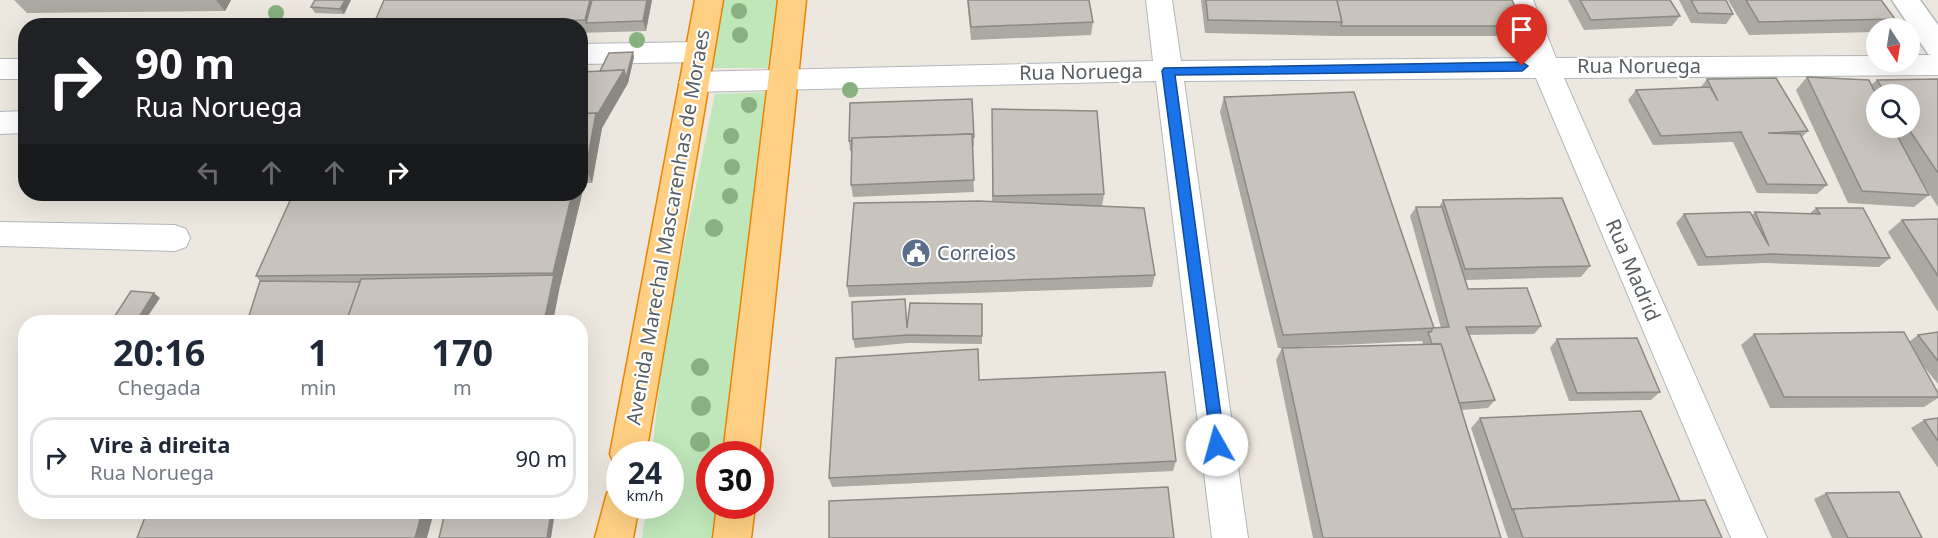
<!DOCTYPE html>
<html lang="pt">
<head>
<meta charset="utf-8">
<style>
  :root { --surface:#fff; --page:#f2f2f3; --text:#1f2937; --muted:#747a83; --line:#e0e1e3 }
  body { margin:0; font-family:"Noto Sans",sans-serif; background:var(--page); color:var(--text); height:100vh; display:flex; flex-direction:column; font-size:22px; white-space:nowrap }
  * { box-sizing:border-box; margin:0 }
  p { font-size:20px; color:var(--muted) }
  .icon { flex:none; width:33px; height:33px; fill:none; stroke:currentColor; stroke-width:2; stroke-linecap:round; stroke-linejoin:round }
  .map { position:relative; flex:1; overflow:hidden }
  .panel { position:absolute; left:18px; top:315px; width:570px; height:204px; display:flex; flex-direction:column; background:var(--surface); border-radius:24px; box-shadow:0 6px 24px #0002 }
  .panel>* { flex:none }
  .banner { position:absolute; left:18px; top:18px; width:570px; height:183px; border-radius:24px; box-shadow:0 6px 24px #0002; background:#202124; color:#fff; overflow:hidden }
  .needle { width:39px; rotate:168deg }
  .tools { position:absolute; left:1866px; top:18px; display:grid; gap:12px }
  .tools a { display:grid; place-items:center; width:54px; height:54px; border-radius:50%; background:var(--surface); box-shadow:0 6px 24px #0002; font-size:30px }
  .speed { position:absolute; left:606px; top:441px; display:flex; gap:12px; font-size:30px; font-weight:700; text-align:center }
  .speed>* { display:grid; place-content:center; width:78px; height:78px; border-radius:50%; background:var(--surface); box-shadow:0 6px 24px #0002; line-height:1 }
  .speed small { font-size:15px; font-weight:400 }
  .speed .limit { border:9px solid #d22; background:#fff; color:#111 }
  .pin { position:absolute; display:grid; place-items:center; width:51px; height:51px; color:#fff; margin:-62px -26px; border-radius:50% 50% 50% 0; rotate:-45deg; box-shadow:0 0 6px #0007 }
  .pin .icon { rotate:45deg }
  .me { position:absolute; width:66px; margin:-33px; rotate:353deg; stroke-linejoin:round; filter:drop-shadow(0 0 4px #0008) }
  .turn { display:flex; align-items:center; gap:21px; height:126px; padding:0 18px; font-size:27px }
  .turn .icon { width:78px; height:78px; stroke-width:2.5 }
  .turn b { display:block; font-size:42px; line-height:51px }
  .lanes { display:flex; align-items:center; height:57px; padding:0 18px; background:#0003; justify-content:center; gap:30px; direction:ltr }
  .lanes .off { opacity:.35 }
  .eta { display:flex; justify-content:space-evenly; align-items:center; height:102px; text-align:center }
  .eta b { font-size:36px; font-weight:700; line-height:42px }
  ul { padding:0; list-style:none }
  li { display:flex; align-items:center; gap:18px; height:81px; margin:0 12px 9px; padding:0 6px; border:3px solid var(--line); border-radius:24px }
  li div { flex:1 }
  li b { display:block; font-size:22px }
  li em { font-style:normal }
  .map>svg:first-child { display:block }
  .green { fill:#bfe7b9 }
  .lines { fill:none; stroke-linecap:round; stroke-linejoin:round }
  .street-casing { stroke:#b2b7bc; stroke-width:2 }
  .secondary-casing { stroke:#b1b7bc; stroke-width:3 }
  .highway-casing { stroke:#ec8300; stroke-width:3 }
  .street { fill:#fff; fill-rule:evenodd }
  .secondary { fill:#fff; fill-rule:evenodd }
  .highway { fill:#ffd084; fill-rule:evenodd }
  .tree { fill:#87b17e }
  .wall { fill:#aca8a2; fill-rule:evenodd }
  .shaded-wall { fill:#8c8884 }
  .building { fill:#c8c3bc; stroke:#8c8884; stroke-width:1.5 }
  .route { fill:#1a73e8; stroke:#114b97; stroke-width:1.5 }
  .labels { text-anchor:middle; stroke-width:4.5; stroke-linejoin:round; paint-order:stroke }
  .street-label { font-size:20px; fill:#585e62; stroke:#fff }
  .service-label { font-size:20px; fill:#4e5e75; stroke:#fff; text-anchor:start }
</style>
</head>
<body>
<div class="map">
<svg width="1938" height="538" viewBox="0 0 1938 538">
  <rect width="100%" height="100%" fill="#ede8df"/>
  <g class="green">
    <path d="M723,0H780L772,68H711Z"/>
    <path d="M772,92L754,213L728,454H710V506H722L718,538H642L647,506H670V454H652L664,342L715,94Z"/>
  </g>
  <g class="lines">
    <g class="street-casing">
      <g id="street">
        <path d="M1146,0H1172L1181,61L1528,58L1507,0H1533L1556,58L1876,56V62H1910V55H1938V75L1564,78L1767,538H1731L1536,78L1184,81L1248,538H1212L1156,81L693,92L683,89L679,82L683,75L693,72L1153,61Z"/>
        <path d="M699,42L709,45L713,52L709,59L699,62L580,64V44Z"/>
        <rect x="0" y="59" width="26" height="20"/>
        <path d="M26,111V133L0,134V112Z"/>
        <path d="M0,222L175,225L186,229L190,238L186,247L175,251L0,246Z"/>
      </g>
    </g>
    <g class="secondary-casing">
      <path id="secondary" d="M1892,0H1920L1938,25V57L1928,54Z"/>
    </g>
    <g class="highway-casing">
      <g id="highway">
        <path d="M695,0H723L646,454H620V468L615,466L610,454Z"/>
        <path d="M778,0H806L759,454H723Z"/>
        <path d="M620,488V506H639L633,538H595L607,493Z"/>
        <path d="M717,506H755L751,538H713Z"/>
      </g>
    </g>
    <use href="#street" class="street"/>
    <use href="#secondary" class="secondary"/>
    <use href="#highway" class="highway"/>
  </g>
  <g class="tree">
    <circle cx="739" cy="11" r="8"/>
    <circle cx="276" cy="13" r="8"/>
    <circle cx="740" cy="35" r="8"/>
    <circle cx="637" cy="40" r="8"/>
    <circle cx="850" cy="90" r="8"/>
    <circle cx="749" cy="105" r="8"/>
    <circle cx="731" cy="136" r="8"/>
    <circle cx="732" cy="167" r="8"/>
    <circle cx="730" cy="196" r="8"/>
    <circle cx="714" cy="228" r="9"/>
    <circle cx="700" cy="367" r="9"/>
    <circle cx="701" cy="406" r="10"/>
    <circle cx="700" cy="442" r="10"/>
  </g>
  <g class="wall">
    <path d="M14,0H231L225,11L27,13Z"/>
    <path d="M315,0H351L344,14L315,13L311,7Z"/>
    <path d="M652,0L646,31L580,33V26H378L375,21Z"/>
    <path d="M967,0H1089L1093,22L1091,35L971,40Z"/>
    <path d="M1201,0H1512L1523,26L1517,36H1337L1205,33Z"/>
    <path d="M1568,0H1670L1680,16L1672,26L1584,30Z"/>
    <path d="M1679,0H1726L1733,14L1726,24L1691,23Z"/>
    <path d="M1728,0H1881L1895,19L1886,28H1876V32L1749,35Z"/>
    <path d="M634,57L628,83L602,128L592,183H580V72L600,71Z"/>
    <path d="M1807,77L1871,85L1877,80L1938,79V207L1922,182L1929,195L1914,207L1848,203L1796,90ZM1876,94H1910V128H1876Z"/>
    <path d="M1707,79L1808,131L1802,137L1827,185L1817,194L1757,193L1733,142L1653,145L1628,100L1636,90L1701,87Z"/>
    <path d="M1224,97L1434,328H1441L1410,216L1416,207H1439L1443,200L1590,266L1581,277L1466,280L1468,289L1541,326L1534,334L1469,335L1495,400L1488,408L1461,410L1501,538H1313L1276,360L1282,348L1423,344L1422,341L1278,348L1220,112Z"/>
    <path d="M992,109L1104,194L1102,206H1091L1155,275L1152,287L849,297L847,286L992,202Z"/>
    <path d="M974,137V146H972L974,192L853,197L851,185L852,151H850L849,141Z"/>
    <path d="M580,186L583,190L560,286L260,281L256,276L580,194Z"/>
    <path d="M1816,208L1890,258L1879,267L1764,263L1698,266L1676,223L1684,214L1752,215L1755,212L1809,214Z"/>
    <path d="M1938,219V312L1888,232L1902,220Z"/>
    <path d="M982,304V344L908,343L855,348L853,339L907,326Z"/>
    <path d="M1938,332V384L1920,362L1938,393V398L1924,407L1770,408L1741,345L1754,334L1909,342L1918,335Z"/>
    <path d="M1557,339L1660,392L1651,400L1569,401L1550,348Z"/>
    <path d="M979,380L1176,461L1173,471L832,487L829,478Z"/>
    <path d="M1480,418L1680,501L1722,538H1508L1471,428Z"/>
    <path d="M1938,418V468L1911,428L1924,420Z"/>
    <path d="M1826,493L1922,538H1832L1814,499Z"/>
  </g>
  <g class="shaded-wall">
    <path d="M216,0H231L225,11Z"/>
    <path d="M345,0H351L344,14L340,9Z"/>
    <path d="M590,0H598L586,23L585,20Z"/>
    <path d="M647,0H652L646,31L643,21Z"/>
    <path d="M633,52L634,57L628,83L602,128L592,183L586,168L596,113Z"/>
    <path d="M580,186L583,190L560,286L553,322H544L554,275L553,273L572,194H580Z"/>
    <path d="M154,293L160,298L144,322H136Z"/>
    <path d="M422,512H434L427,538H415Z"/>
    <path d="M551,512H555L551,538H547Z"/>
  </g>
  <g class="building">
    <path d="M315,0H345L340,9L311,7Z"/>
    <path d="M384,0H590L585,20L375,21Z"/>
    <path d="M592,0H647L643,21L586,23Z"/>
    <path d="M968,0H1089L1093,22L971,27Z"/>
    <path d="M1206,0H1337L1342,22L1208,20Z"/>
    <path d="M1337,0H1512L1523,26H1341L1342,22Z"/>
    <path d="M1580,0H1670L1680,16L1591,20Z"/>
    <path d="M1691,0H1726L1733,14L1698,13Z"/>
    <path d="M1746,0H1881L1895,19L1759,22Z"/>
    <path d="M633,52L626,78L624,70L600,71L609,53Z"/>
    <path d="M624,70L597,115L596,113L580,114V72Z"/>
    <path d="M1807,77L1869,80L1876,95V128H1893L1929,195L1862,191Z"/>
    <path d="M1776,78L1808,131L1768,133L1800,134L1827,185L1767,184L1741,132L1661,136L1636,90L1710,87L1718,101L1707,79Z"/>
    <path d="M1938,79V173L1908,128H1910V94H1886L1877,80Z"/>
    <path d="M1354,92L1434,328L1283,335L1224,97Z"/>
    <path d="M972,99L974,137H972V134L852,138V141H849L850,103Z"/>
    <path d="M992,109L1097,111L1104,194L993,196Z"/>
    <path d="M596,113L586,168H580V114Z"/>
    <path d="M972,134L974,180L851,185L852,138Z"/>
    <path d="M293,194H572L553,273L256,276Z"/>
    <path d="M1562,198L1590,266L1465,269L1443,200Z"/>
    <path d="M979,201L1144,208L1155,275L847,286L854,203Z"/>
    <path d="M1416,207H1442L1468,289L1527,288L1541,326L1466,327L1495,400L1459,403L1441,344H1432L1428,332H1431L1433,328L1449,327Z"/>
    <path d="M1816,208H1863L1890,258L1773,254L1706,257L1684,214L1750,212L1769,246L1755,212L1820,214Z"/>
    <path d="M1938,219V276L1902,220Z"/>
    <path d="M554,275L544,322H346L361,279Z"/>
    <path d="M260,281L360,282L346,322H247Z"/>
    <path d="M131,291L154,293L136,322H111Z"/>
    <path d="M905,299L907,328L910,303L982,304V336L908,335L853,339L852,302Z"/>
    <path d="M1904,332L1938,393V397H1784L1754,334Z"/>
    <path d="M1938,332V361L1918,335Z"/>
    <path d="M1637,338L1660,392L1577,393L1557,339Z"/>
    <path d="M1441,344L1501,538H1323L1282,348Z"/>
    <path d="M978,349L979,380L1165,372L1176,461L829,478L836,358Z"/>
    <path d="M1641,411L1680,501L1513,509L1512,510L1480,418Z"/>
    <path d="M1938,418V441L1924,420Z"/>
    <path d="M1168,487L1174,538H829V501Z"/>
    <path d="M1899,492L1922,538H1848L1826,493Z"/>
    <path d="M1705,500L1722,538H1523L1513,509Z"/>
    <path d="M147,512H422L415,538H137Z"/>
    <path d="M445,512H551L547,538H439Z"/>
  </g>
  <path class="route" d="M1522,62L1528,66L1522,71L1175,75L1225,445L1223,450L1217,452L1212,450L1162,71L1164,68Z"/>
  <defs>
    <g id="civic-disc" transform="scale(1.5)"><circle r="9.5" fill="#5c6f8a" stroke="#fff"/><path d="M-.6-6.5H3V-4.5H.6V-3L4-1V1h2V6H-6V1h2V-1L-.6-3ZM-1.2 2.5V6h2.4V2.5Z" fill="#fff"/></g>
  </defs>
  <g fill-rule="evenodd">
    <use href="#civic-disc" x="916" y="253"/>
  </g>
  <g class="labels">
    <g class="street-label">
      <text x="1639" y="73">Rua Noruega</text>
      <text transform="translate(1081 72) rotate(-1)" y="7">Rua Noruega</text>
      <text transform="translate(668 227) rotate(-80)" y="7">Avenida Marechal Mascarenhas de Moraes</text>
      <text transform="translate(1633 270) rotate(67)" y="7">Rua Madrid</text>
    </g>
    <g class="service-label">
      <text x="937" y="260">Correios</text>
    </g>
  </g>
</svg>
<div class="tools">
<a><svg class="needle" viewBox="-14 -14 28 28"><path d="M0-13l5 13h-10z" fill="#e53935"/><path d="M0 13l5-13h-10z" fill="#747a83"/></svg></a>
<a><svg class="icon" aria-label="search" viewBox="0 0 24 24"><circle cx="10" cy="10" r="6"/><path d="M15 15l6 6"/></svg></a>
</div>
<div class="speed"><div>24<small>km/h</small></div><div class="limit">30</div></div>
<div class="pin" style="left:1522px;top:66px;background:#d93025"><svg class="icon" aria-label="arrive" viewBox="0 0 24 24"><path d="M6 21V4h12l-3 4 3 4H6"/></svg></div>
<svg class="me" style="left:1217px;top:445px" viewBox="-20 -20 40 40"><circle r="19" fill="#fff"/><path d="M0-13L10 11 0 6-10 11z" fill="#1a73e8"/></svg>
<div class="banner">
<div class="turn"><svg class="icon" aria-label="right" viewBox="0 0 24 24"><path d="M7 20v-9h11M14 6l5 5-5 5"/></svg><div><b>90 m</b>Rua Noruega</div></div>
<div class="lanes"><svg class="icon off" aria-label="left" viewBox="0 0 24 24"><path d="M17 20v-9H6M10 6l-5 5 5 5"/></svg><svg class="icon off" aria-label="ahead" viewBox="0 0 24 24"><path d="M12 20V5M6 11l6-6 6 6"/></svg><svg class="icon off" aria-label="ahead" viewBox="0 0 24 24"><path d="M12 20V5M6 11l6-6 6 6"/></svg><svg class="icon" aria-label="right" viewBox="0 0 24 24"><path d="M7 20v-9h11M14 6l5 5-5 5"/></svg></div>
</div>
<section class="panel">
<div class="eta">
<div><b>20:16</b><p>Chegada</p></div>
<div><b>1</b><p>min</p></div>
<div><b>170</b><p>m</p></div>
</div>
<ul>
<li><svg class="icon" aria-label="right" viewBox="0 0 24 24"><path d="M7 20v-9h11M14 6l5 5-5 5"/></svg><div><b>Vire à direita</b><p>Rua Noruega</p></div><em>90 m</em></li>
</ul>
</section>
</div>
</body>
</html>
